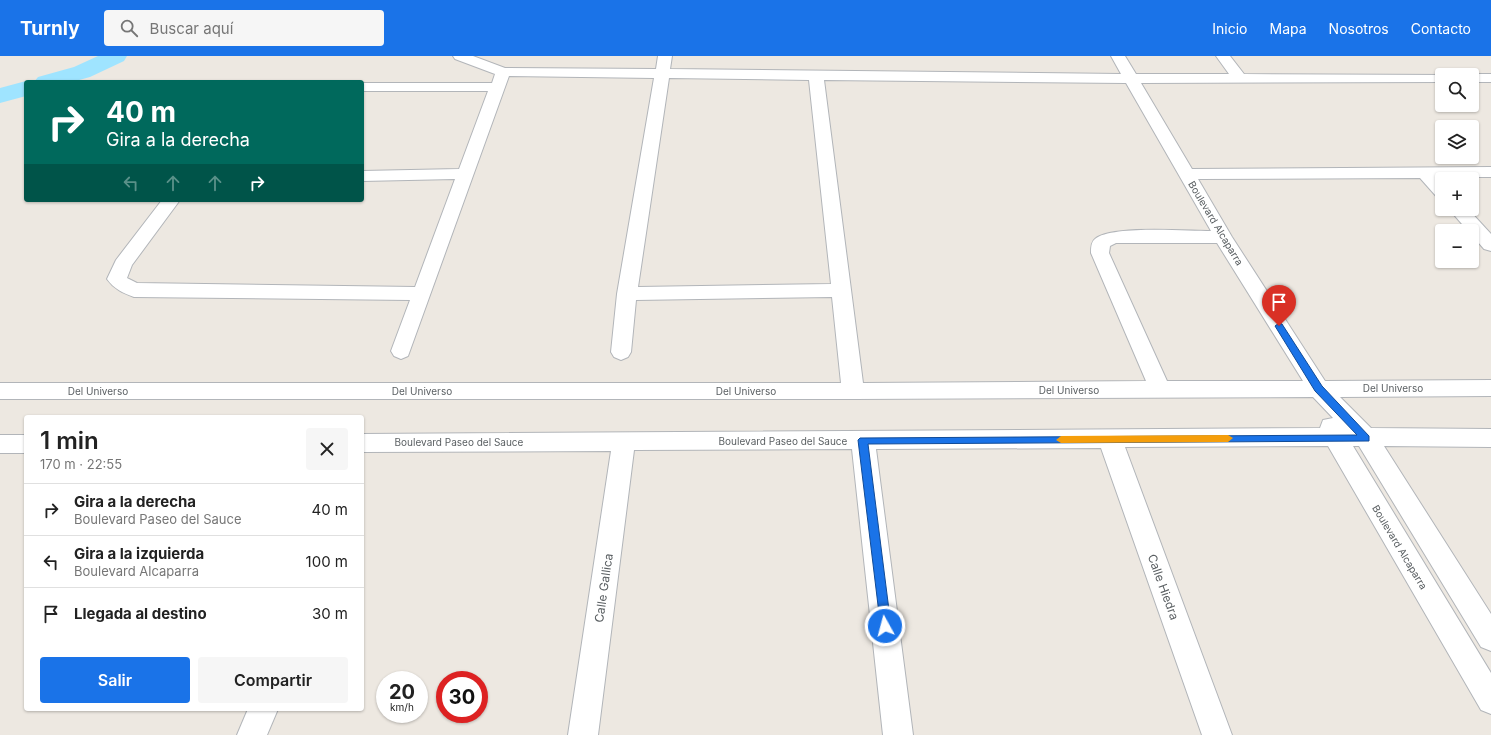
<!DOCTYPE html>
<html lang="es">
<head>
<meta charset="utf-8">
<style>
  :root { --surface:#fff; --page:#f6f6f6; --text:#222; --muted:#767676; --line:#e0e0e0; --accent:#1a73e8 }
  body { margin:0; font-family:Inter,sans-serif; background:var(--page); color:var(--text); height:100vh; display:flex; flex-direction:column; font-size:15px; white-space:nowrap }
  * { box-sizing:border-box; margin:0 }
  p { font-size:13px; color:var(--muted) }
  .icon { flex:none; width:22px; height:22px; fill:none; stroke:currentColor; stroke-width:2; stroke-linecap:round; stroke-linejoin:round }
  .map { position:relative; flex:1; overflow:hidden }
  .drawer { position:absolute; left:24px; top:359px; width:340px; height:296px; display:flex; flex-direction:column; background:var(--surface); border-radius:4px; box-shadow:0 1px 3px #0004 }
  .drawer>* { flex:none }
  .banner { position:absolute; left:24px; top:24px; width:340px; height:122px; border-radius:4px; box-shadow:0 1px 3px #0004; background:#00695c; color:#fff; overflow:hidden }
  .controls { position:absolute; left:1435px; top:12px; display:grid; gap:8px }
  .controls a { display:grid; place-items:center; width:44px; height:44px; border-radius:4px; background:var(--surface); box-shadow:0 1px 3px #0004; font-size:20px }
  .speed { position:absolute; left:376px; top:615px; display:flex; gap:8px; font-size:20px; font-weight:700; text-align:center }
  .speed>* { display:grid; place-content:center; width:52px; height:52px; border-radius:50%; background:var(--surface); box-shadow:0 1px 3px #0004; line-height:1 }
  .speed small { font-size:10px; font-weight:400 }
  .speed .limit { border:6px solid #d22; background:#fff; color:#111 }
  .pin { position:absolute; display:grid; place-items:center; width:34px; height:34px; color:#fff; margin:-41px -17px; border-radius:50% 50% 50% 0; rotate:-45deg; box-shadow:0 0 4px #0007 }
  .pin .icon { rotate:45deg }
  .me { position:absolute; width:44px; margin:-22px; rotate:353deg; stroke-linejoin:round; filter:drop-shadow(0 0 3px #0008) }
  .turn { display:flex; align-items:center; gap:14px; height:84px; padding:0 16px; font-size:18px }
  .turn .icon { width:52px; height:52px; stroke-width:2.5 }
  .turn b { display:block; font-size:28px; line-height:34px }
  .lanes { display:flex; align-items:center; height:38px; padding:0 16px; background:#0003; justify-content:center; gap:20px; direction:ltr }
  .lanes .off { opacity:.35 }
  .round { display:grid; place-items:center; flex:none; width:42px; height:42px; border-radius:4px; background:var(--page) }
  .head { display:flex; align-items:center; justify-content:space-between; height:68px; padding:0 16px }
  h1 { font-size:24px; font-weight:600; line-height:30px }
  .primary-button { display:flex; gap:8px; margin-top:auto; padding:8px 16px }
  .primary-button a { flex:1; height:46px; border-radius:4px; background:var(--accent); color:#fff; font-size:16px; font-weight:600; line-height:46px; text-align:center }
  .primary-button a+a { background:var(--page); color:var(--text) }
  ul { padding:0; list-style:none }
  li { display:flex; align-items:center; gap:12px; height:52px; padding:0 16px; border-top:1px solid var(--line) }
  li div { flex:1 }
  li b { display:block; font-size:15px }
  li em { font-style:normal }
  header { display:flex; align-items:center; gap:24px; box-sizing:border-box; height:56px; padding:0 20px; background:var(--accent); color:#fff }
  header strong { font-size:19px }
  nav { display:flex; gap:22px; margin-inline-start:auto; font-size:14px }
  .search { width:280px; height:36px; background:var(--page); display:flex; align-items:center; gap:10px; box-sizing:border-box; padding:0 14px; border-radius:4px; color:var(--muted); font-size:15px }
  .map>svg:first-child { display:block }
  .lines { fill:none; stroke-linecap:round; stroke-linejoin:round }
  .canal { fill:#9fe4ff; fill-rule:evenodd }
  .minor-casing { stroke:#b2b5b9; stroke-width:2 }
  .minor { fill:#fff; fill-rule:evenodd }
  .route { fill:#1a73e8; stroke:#114b97 }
  .slow { fill:#f59e0b }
  .labels { text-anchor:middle; stroke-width:4; stroke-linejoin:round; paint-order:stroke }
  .street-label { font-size:10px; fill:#5a5f62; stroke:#fff }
  .near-street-label { font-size:12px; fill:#5a5f62; stroke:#fff }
</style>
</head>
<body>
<header>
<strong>Turnly</strong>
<div class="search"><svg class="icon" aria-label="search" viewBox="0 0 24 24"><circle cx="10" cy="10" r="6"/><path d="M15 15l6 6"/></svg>Buscar aquí</div>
<nav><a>Inicio</a><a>Mapa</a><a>Nosotros</a><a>Contacto</a></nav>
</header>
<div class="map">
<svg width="1491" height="679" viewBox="0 0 1491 679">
  <rect width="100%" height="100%" fill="#ede8e1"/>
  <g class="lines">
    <g class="canal">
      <path d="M98,0H127L124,5L90,21L72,26H34L38,21L74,11Z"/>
      <path d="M26,25L31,26H26V40L0,47V32Z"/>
    </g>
    <g class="minor-casing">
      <g id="minor">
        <path d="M453,0H473L505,12L656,13L658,0H672L670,13L1121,18L1111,0H1125L1136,18H1229L1216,0H1230L1244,18L1447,19H1442V26L1141,27L1192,113L1491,111V121H1438L1442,126V141L1436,140L1420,122L1198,123L1232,181L1325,325L1491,324V340L1340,341L1371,372L1491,373V391L1384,390L1491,558V595L1481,591L1359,390H1353L1491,617V658L1481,654L1328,390L1125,391L1232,679H1202L1101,392L876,393L913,679H883L852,393L634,394L598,679H568L611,395L362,396V378L1320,372L1323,364L1333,362L1313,341L853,343H0V327H841L832,241L636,244L631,296L628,301L621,304L614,301L611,296L617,238L654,22L509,20L408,300L401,303L394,300L391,295L410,244L134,241C123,237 114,233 107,223L116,204L162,144H180L132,209L127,222L137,227L415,231L455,123L362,125V115L459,113L488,35H362V27H492L495,18L455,3ZM669,22L809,24L831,228L638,231ZM824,24L1126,27L1211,175C1187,175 1111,169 1095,183C1091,186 1091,192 1091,197L1146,325L863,327ZM1116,187H1217L1303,325H1167L1109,197L1110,190Z"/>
        <path d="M1472,18H1491V26H1472V19H1467Z"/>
        <path d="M1449,153H1468L1491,178V195L1484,193L1472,179V175H1468Z"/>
        <rect x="0" y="379" width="26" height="18"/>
        <path d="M248,653H278L267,679H237Z"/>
      </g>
    </g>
    <use href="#minor" class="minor"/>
  </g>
  <path class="route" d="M1279,267L1282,268L1322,330L1369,380V385L868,388L891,570L889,574L885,576L881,574L858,384L860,382L1357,379L1315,335L1275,270Z"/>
  <path class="slow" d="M1228,379L1233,382L1228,386L1061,387L1056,384L1061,380Z"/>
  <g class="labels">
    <g class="street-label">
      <text transform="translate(1216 167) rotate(59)" y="4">Boulevard Alcaparra</text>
      <text x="1393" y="336">Del Universo</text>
      <text x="1069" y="338">Del Universo</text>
      <text x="98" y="339">Del Universo</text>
      <text x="422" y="339">Del Universo</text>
      <text x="746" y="339">Del Universo</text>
      <text x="783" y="389">Boulevard Paseo del Sauce</text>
      <text x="459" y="390">Boulevard Paseo del Sauce</text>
      <text transform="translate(1400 491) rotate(59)" y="4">Boulevard Alcaparra</text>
    </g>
    <g class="near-street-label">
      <text transform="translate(1163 531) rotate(70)" y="4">Calle Hiedra</text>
      <text transform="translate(604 532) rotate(-82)" y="4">Calle Gallica</text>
    </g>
  </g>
</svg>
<div class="controls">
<a><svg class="icon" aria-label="search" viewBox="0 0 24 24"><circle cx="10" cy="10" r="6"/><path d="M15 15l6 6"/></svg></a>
<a><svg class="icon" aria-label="layers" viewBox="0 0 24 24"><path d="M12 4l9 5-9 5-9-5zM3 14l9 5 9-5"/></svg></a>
<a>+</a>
<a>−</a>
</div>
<div class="speed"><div>20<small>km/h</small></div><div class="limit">30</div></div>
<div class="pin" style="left:1279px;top:270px;background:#d93025"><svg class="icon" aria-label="arrive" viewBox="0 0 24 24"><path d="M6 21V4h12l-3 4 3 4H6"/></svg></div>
<svg class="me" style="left:885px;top:570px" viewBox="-20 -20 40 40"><circle r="17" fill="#1a73e8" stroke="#fff" stroke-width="3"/><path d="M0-11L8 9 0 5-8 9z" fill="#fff"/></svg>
<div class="banner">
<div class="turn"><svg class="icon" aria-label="right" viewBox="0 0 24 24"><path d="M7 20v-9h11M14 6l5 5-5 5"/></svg><div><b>40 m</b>Gira a la derecha</div></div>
<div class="lanes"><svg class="icon off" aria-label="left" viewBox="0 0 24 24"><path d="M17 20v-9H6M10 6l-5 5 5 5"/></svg><svg class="icon off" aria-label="ahead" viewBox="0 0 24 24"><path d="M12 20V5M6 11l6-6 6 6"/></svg><svg class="icon off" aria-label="ahead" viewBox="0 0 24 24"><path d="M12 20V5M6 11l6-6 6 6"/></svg><svg class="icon" aria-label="right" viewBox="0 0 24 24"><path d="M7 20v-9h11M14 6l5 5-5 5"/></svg></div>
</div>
<section class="drawer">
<div class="head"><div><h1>1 min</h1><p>170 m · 22:55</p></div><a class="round"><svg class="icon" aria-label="close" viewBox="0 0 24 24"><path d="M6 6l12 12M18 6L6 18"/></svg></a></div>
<ul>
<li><svg class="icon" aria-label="right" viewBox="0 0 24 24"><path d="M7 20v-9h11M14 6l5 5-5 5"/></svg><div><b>Gira a la derecha</b><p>Boulevard Paseo del Sauce</p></div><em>40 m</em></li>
<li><svg class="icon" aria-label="left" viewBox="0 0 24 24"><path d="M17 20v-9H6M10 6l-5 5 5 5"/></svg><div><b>Gira a la izquierda</b><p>Boulevard Alcaparra</p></div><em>100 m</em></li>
<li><svg class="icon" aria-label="arrive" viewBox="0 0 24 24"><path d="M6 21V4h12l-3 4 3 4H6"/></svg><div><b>Llegada al destino</b></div><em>30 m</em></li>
</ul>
<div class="primary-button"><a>Salir</a><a>Compartir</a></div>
</section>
</div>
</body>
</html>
